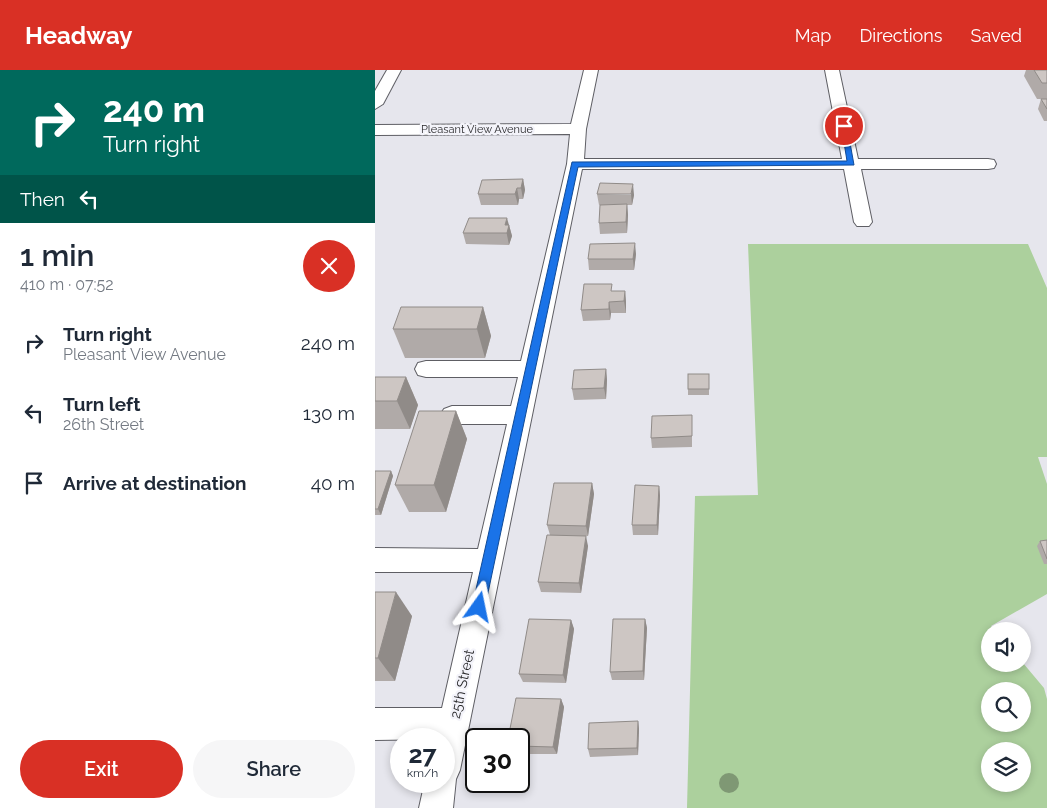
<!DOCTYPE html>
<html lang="en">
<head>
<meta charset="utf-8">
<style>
  :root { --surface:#fff; --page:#f6f6f7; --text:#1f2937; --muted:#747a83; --accent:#d93025 }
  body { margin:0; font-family:Raleway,sans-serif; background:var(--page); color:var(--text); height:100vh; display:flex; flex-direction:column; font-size:19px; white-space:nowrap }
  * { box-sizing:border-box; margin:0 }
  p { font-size:16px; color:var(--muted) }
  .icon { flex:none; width:28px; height:28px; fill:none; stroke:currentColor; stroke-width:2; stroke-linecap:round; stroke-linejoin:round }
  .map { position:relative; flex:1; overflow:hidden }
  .drawer { display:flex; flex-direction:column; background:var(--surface); width:375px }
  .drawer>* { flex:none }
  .guide { background:#00695c; color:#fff; overflow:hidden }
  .fabs { position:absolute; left:606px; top:552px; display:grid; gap:10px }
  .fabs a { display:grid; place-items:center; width:50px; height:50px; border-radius:50%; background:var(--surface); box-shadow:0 2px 8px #0003; font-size:25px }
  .speed { position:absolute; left:15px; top:658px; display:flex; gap:10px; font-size:25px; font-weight:700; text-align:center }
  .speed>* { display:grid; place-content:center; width:65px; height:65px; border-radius:50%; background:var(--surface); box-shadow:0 2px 8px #0003; line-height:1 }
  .speed small { font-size:12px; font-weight:400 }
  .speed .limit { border:2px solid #111; border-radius:8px; background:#fff; color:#111 }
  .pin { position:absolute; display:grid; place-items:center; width:42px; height:42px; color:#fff; margin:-21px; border:2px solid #fff; border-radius:50%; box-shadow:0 1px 5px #0007 }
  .me { position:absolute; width:55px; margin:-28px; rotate:12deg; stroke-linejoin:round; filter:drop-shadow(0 0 4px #0008) }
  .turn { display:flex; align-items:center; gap:18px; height:105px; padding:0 20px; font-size:22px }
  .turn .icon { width:65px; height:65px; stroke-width:2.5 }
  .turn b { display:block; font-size:35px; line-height:42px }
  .then { display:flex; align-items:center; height:48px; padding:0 20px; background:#0003; gap:10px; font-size:19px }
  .round { display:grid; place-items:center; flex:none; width:52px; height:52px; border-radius:26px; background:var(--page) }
  .overview { display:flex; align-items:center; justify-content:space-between; height:85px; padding:0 20px }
  h1 { font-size:30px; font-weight:600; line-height:38px }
  .primary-button { display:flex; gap:10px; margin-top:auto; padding:10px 20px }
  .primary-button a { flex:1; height:58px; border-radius:30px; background:var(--accent); color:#fff; font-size:20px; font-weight:600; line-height:58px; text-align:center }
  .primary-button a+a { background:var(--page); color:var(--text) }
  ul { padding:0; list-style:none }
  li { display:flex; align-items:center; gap:15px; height:70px; padding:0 20px }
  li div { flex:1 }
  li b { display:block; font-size:19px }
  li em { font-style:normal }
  header { display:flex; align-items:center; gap:30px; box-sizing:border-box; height:70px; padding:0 25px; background:var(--accent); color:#fff }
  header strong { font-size:24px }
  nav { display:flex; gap:28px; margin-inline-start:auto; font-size:18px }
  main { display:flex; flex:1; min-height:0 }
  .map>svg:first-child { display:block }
  .green { fill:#acd09d; fill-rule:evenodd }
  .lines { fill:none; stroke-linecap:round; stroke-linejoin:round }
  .minor-casing { stroke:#5e5e64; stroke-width:2 }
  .minor { fill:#fff; fill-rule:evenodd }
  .tree { fill:#7f9874 }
  .wall { fill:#b0aaa8 }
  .shaded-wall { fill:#908b88 }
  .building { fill:#cdc6c3; stroke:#908b88 }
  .route { fill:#1a73e8; stroke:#114b97 }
  .labels { text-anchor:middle; stroke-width:4.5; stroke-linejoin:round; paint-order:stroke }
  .far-street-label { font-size:11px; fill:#2a2a2c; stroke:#f3f3fa }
  .street-label { font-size:14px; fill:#2a2a2c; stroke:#f3f3fa }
</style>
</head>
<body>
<header>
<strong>Headway</strong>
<nav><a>Map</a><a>Directions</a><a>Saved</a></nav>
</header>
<main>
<section class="drawer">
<div class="guide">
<div class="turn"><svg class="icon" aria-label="right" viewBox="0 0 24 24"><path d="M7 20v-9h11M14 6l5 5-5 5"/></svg><div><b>240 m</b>Turn right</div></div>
<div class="then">Then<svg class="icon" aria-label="left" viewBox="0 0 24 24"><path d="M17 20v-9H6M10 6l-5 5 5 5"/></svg></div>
</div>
<div class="overview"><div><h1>1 min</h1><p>410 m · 07:52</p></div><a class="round" style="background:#d93025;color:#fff"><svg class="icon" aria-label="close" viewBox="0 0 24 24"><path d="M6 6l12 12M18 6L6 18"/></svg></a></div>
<ul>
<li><svg class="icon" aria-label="right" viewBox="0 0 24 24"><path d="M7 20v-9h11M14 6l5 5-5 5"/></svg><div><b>Turn right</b><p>Pleasant View Avenue</p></div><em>240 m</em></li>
<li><svg class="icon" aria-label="left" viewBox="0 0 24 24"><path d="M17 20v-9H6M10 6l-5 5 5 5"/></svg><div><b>Turn left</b><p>26th Street</p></div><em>130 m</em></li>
<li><svg class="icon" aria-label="arrive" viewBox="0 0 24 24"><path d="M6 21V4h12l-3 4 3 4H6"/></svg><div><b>Arrive at destination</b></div><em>40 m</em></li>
</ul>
<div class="primary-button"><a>Exit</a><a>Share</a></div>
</section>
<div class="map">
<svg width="672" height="738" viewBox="0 0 672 738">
  <rect width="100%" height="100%" fill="#e6e6ed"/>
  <path class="green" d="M373,174H653L672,218V387H663L672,414V475L669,494H672V524L616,556L620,561H615V594L648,593L669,618L672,629V738H312L320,426L383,425ZM615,621H648V654H615ZM615,681H648V714H615Z"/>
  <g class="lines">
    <g class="minor-casing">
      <g id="minor">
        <path d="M12,0H26L8,34L0,39V21Z"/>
        <path d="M209,0H223L211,59L209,89H467L450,0H464L483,89H613L619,90L621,94L619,98L613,99H486L497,152L494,156H482L479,152L469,99H207L85,700L81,709L78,738H44L50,711H69V669L0,670V638H67L98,502H0V478L103,479L132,354H77L69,351L65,345L69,339L77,336H136L143,307H51L43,305L40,299L43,293L51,291H146L192,94L195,64L0,65V55L196,54Z"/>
      </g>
    </g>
    <use href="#minor" class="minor"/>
  </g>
  <circle class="tree" cx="354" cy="713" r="10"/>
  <g class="wall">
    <path d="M651,0H672V29H662L649,6Z"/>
    <path d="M666,29H672V51H669L663,39Z"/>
    <path d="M148,109L150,120L148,129H144L143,135H106L103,124Z"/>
    <path d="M222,124L259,125L257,135H252L253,145L252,163L225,164L224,153L233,135H224Z"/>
    <path d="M134,155L137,166L134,175L91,174L88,163Z"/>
    <path d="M261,184L259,200H214L213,189Z"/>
    <path d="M237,221H250L251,232V243H236L235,250L208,251L206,240Z"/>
    <path d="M108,237L116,266L110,288H30L18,259Z"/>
    <path d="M231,299L232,310L231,329L199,330L197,319Z"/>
    <rect x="313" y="304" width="21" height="21"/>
    <path d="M0,307H31L43,335L35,359H0Z"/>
    <path d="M81,341L92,369L71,442H34L20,415Z"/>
    <path d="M317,345V377L277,378L276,368Z"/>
    <path d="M0,401H16L18,406L6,445H0Z"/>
    <path d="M217,413L219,424L213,466H205L213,476L206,523L166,522L163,512L175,465L172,455Z"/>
    <path d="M284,416L285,426L283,465H258L257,455Z"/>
    <path d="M672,470V494H669L662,476L665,471Z"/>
    <path d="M0,522L37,546L20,611H0Z"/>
    <path d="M270,549L272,558L269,610H237L235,602Z"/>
    <path d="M196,550L199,559L191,613L148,612L144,604Z"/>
    <path d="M186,629L189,637L182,684H144V669Z"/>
    <path d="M263,651L264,659L263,685L215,687L213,679Z"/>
  </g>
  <g class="shaded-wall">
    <path d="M148,109L150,120L148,129L146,118Z"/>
    <path d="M258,114L259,125L257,135L256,124Z"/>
    <path d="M142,118L144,129L143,135L140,124Z"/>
    <path d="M252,134L253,145L252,163L251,152Z"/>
    <path d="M132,148L137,166L134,175L130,155Z"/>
    <path d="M260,173L261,184L259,200L258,189Z"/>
    <path d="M250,221L251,232V243L249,231Z"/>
    <path d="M234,232L236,243L235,250L234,239Z"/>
    <path d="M108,237L116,266L110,288L102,259Z"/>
    <path d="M231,299L232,310L231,329L229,318Z"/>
    <path d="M31,307L43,335L35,359L22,331Z"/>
    <path d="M81,341L92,369L71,442L59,415Z"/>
    <path d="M16,401L18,406L6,445L3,439Z"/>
    <path d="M217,413L219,424L213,466L211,456Z"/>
    <path d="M284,416L285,426L283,465L282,455Z"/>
    <path d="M211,466L213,476L206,523L204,513Z"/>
    <path d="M21,522L37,546L20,611L3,588Z"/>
    <path d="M270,549L272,558L269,610L268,601Z"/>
    <path d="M196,550L199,559L191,613L188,605Z"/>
    <path d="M186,629L189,637L182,684L178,677Z"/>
    <path d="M263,651L264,659L263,685L262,678Z"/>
  </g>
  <g class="building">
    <path d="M659,0H672V13H667Z"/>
    <path d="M666,29H672V39Z"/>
    <path d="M148,109L146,118H142L140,124H103L107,110Z"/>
    <path d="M225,113L258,114L256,124H222Z"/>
    <path d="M252,134L251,152L224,153L225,135Z"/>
    <path d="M94,148H132L130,155H134L132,163H88Z"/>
    <path d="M260,173L258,189H213L215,174Z"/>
    <path d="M209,214H237L236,221H250L249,231L234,232V239L206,240Z"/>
    <path d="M26,237H108L102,259H18Z"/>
    <path d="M231,299L229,318L197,319L199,300Z"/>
    <rect x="313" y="304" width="21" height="15"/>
    <path d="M0,307H31L22,331H0Z"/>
    <path d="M44,341H81L59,415H20Z"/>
    <path d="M317,345V366L276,368L277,346Z"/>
    <path d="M0,401H16L3,439H0Z"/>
    <path d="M179,413H217L211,456L172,455Z"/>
    <path d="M260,415L284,416L282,455H257Z"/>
    <path d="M172,465L211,466L204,513L163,512Z"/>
    <path d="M672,470V489L665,471Z"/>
    <path d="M0,522H21L3,588H0Z"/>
    <path d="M154,549L196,550L188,605L144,604Z"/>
    <path d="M238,549H270L268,601L235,602Z"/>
    <path d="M141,628L186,629L178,677L144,676V669H133Z"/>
    <path d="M263,651L262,678L213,679L214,653Z"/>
  </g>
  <path class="route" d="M466,54L472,56L479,95L203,97L110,537L108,541L104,543L99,541L97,537L197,92L472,91Z"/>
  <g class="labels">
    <g class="far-street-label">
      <text x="102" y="63">Pleasant View Avenue</text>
    </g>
    <g class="street-label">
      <text transform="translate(87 614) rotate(-78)" y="5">25th Street</text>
    </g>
  </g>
</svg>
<div class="fabs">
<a><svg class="icon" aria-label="sound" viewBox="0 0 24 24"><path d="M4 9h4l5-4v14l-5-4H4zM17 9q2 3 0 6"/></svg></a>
<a><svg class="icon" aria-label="search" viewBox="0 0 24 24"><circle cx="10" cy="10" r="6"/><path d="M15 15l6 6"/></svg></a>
<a><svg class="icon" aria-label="layers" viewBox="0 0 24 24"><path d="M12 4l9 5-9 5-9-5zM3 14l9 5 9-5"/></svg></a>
</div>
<div class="speed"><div>27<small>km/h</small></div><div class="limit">30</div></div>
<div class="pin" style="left:469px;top:56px;background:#d93025"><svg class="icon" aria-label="arrive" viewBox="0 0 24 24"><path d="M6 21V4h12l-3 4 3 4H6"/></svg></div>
<svg class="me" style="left:104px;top:537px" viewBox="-20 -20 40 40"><path d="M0-17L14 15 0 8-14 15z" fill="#1a73e8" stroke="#fff" stroke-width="4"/></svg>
</div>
</main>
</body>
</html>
